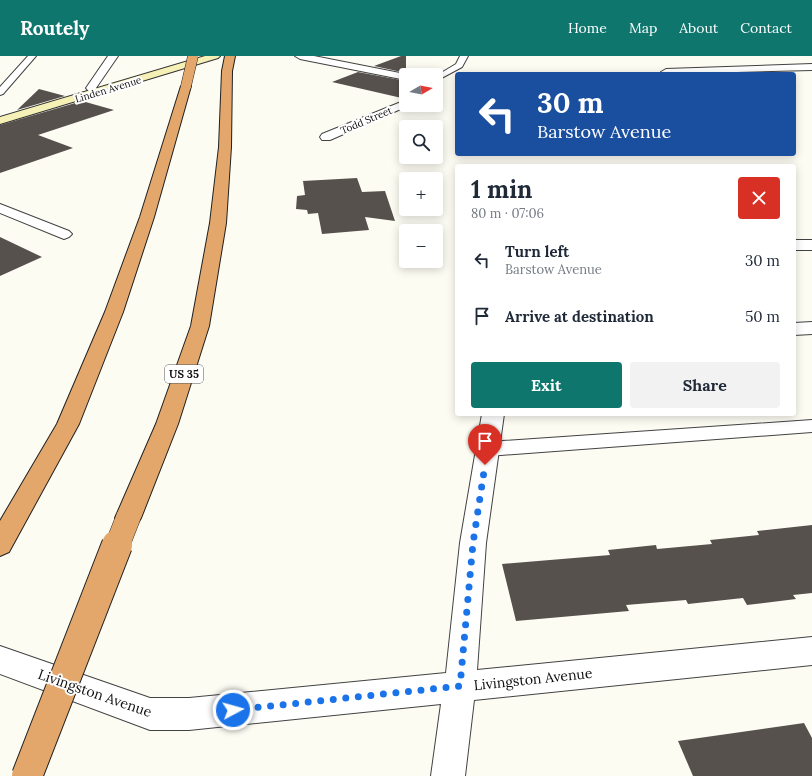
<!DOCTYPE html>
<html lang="en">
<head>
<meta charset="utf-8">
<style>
  :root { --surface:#fff; --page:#f2f2f3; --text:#1f2937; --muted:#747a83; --accent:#0f766e }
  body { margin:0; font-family:Lora,serif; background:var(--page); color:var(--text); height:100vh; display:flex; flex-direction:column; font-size:15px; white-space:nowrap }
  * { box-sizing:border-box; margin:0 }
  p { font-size:13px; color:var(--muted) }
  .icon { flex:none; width:22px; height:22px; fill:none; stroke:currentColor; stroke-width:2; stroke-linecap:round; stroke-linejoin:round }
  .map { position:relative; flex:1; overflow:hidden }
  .drawer { position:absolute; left:455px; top:108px; width:341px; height:252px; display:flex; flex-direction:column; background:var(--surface); border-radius:4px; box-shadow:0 2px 10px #0003 }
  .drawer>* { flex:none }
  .guide { position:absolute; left:455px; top:16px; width:341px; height:84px; border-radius:4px; box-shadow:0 2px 10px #0003; background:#1a4fa0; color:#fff; overflow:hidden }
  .needle { width:26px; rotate:80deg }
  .buttons { position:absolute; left:399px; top:12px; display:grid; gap:8px }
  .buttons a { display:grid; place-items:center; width:44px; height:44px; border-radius:4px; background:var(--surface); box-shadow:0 2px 10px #0003; font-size:20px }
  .pin { position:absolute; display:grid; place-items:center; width:34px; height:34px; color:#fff; margin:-41px -17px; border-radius:50% 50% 50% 0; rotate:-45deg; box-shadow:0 0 4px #0007 }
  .pin .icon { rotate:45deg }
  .me { position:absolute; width:44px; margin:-22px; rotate:84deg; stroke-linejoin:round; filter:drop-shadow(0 0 3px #0008) }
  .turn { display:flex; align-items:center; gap:14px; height:84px; padding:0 16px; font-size:18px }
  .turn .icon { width:52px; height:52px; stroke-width:2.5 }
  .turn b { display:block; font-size:28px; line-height:34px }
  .round { display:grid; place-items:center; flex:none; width:42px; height:42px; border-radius:4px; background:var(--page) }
  .head { display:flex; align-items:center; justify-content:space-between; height:68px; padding:0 16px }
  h1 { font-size:24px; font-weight:700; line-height:30px }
  .button { display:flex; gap:8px; margin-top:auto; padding:8px 16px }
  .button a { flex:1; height:46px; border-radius:4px; background:var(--accent); color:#fff; font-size:16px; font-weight:700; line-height:46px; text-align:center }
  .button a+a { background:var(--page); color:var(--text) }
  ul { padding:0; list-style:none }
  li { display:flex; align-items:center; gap:12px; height:56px; padding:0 16px }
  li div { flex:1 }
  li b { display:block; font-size:15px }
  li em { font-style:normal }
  header { display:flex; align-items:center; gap:24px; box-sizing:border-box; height:56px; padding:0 20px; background:var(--accent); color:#fff }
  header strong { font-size:19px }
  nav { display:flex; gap:22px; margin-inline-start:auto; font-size:14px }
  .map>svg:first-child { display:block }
  .building { fill:#57514d }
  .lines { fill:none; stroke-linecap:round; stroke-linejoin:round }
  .service-casing { stroke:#424242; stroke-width:2 }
  .minor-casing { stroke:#424242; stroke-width:2 }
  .secondary-casing { stroke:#313131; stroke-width:2 }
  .motorway-casing { stroke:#202020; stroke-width:2 }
  .service { fill:#fff; fill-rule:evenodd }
  .minor { fill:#fff; fill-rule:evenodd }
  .secondary { fill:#f5f1b6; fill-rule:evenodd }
  .motorway { fill:#e3a76c; fill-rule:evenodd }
  .motorway-bridge-far2-casing { stroke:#202020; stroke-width:11; stroke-linecap:butt }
  .motorway-bridge-far1-casing { stroke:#202020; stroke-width:25; stroke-linecap:butt }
  .motorway-bridge-casing { stroke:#202020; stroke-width:32; stroke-linecap:butt }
  .motorway-bridge-far2 { stroke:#e3a76c; stroke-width:10 }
  .motorway-bridge-far1 { stroke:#e3a76c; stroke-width:24 }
  .motorway-bridge { stroke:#e3a76c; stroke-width:30 }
  .route { stroke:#1a73e8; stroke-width:7; stroke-dasharray:0 12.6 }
  .labels { text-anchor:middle; stroke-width:4; stroke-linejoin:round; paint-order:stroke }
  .far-street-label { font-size:10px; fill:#0f0f0f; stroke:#fff }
  .shield { fill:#fff; stroke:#575757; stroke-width:1 }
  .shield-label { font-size:11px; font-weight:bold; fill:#0f0f0f }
  .near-street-label { font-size:14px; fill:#0f0f0f; stroke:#fff }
</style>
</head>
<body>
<header>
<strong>Routely</strong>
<nav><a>Home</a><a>Map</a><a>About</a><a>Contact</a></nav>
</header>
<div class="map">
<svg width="812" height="720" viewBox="0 0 812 720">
  <rect width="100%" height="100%" fill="#fdfcf3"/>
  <g class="building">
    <path d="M401,0H406V17L374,10Z"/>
    <path d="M358,16L406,25V43L332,26Z"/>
    <path d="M39,33L65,40L17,54Z"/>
    <path d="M82,45L114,54L38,79L73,92L0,117V69Z"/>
    <path d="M357,122L362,136L385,135L395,165L365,161L369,174L322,178L318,157L308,158L307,154L296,153L297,140L305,139L303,125Z"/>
    <path d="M0,181L42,201L0,220Z"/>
    <path d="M812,469V537L793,539L796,543L747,549L743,542L688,548L686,544L626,549L629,555L516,565L502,508L610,499L608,494L656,489L657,493L712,488L710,484L759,479L757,475Z"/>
    <path d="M804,667L812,682V720H693L678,685Z"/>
  </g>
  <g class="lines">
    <g class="service-casing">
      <g id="service">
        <path d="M28,0H36L3,38L0,39V31Z"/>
        <path d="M460,0H468L462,11L436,25V20L456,8Z"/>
        <path d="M812,364V376L488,400L481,398L479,393L481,388L488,386Z"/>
      </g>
    </g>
    <g class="minor-casing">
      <g id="minor">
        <path d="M108,0H118L96,32L100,36L95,39L91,38L86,32Z"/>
        <path d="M295,0H314L410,19H406V24L300,3Z"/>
        <path d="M812,8V14L663,18L661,16L666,13Z"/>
        <path d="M406,44V49H410L330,84H322L320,81L322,78Z"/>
        <path d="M0,148L69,175L72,178L69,181L64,183L59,181L0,157Z"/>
        <rect x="794" y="184" width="18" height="10"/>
        <path d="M812,266V278L794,279V267Z"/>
        <path d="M482,358H504L486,487L477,614L812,581V609L474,644L465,720H431L441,648L189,674H150L0,618V590L150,642H189L446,617L460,487Z"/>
      </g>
    </g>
    <g class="secondary-casing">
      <path id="secondary" d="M205,0H220L218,2L0,68V61Z"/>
    </g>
    <g class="motorway-casing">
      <g id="motorway">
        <path d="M225,0H235L232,15L231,91L226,167L209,270L178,368L141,462L137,469L128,472L119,469L115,462L156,368L191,270L210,167L219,91L222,15Z"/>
        <path d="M186,27L191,30L154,161L123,256L79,368L9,496L0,500V465L57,368L105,256L140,161L181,30Z"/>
      </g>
    </g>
    <use href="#service" class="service"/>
    <use href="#minor" class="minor"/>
    <use href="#secondary" class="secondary"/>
    <use href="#motorway" class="motorway"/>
    <g class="motorway-bridge-far2-casing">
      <path id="motorway-bridge-far2" d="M186,30L193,0"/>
    </g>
    <g class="motorway-bridge-far1-casing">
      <path id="motorway-bridge-far1" d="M117,490L128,462"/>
    </g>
    <g class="motorway-bridge-casing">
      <path id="motorway-bridge" d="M27,720L117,489"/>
    </g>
    <use href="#motorway-bridge-far2" class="motorway-bridge-far2"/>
    <use href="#motorway-bridge-far1" class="motorway-bridge-far1"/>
    <use href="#motorway-bridge" class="motorway-bridge"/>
  </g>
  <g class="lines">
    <path class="route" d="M233,654L460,630L473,487L485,409"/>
  </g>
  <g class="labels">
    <g class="far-street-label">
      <text transform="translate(108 33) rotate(-17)" y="4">Linden Avenue</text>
      <text transform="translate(366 64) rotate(-23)" y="4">Todd Street</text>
    </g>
    <rect class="shield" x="165" y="309" width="38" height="18" rx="3"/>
    <g class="shield-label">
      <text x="184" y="322">US 35</text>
    </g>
    <g class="near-street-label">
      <text transform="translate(533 623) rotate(-6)" y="5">Livingston Avenue</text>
      <text transform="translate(95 637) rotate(19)" y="5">Livingston Avenue</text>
    </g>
  </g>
</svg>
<div class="buttons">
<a><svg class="needle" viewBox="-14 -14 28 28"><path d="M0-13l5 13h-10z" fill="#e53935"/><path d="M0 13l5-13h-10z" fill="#747a83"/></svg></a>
<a><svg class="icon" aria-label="search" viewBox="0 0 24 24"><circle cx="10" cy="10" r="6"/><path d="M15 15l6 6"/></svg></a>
<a>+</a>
<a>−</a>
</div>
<div class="pin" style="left:485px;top:409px;background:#d93025"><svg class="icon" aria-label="arrive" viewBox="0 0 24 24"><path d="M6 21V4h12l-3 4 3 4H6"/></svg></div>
<svg class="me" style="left:233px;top:654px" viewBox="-20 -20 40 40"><circle r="17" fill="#1a73e8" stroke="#fff" stroke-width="3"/><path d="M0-11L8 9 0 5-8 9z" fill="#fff"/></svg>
<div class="guide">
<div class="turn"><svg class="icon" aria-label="left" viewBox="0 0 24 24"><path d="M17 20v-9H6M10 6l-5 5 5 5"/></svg><div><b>30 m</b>Barstow Avenue</div></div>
</div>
<section class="drawer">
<div class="head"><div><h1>1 min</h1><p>80 m · 07:06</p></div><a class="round" style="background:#d93025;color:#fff"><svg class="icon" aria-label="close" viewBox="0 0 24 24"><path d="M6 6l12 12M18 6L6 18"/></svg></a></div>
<ul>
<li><svg class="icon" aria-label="left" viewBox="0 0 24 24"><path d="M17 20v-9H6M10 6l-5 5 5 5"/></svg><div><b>Turn left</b><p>Barstow Avenue</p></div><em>30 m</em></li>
<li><svg class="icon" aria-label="arrive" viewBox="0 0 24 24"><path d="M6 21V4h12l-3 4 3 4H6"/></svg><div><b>Arrive at destination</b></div><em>50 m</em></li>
</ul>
<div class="button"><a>Exit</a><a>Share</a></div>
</section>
</div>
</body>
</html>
